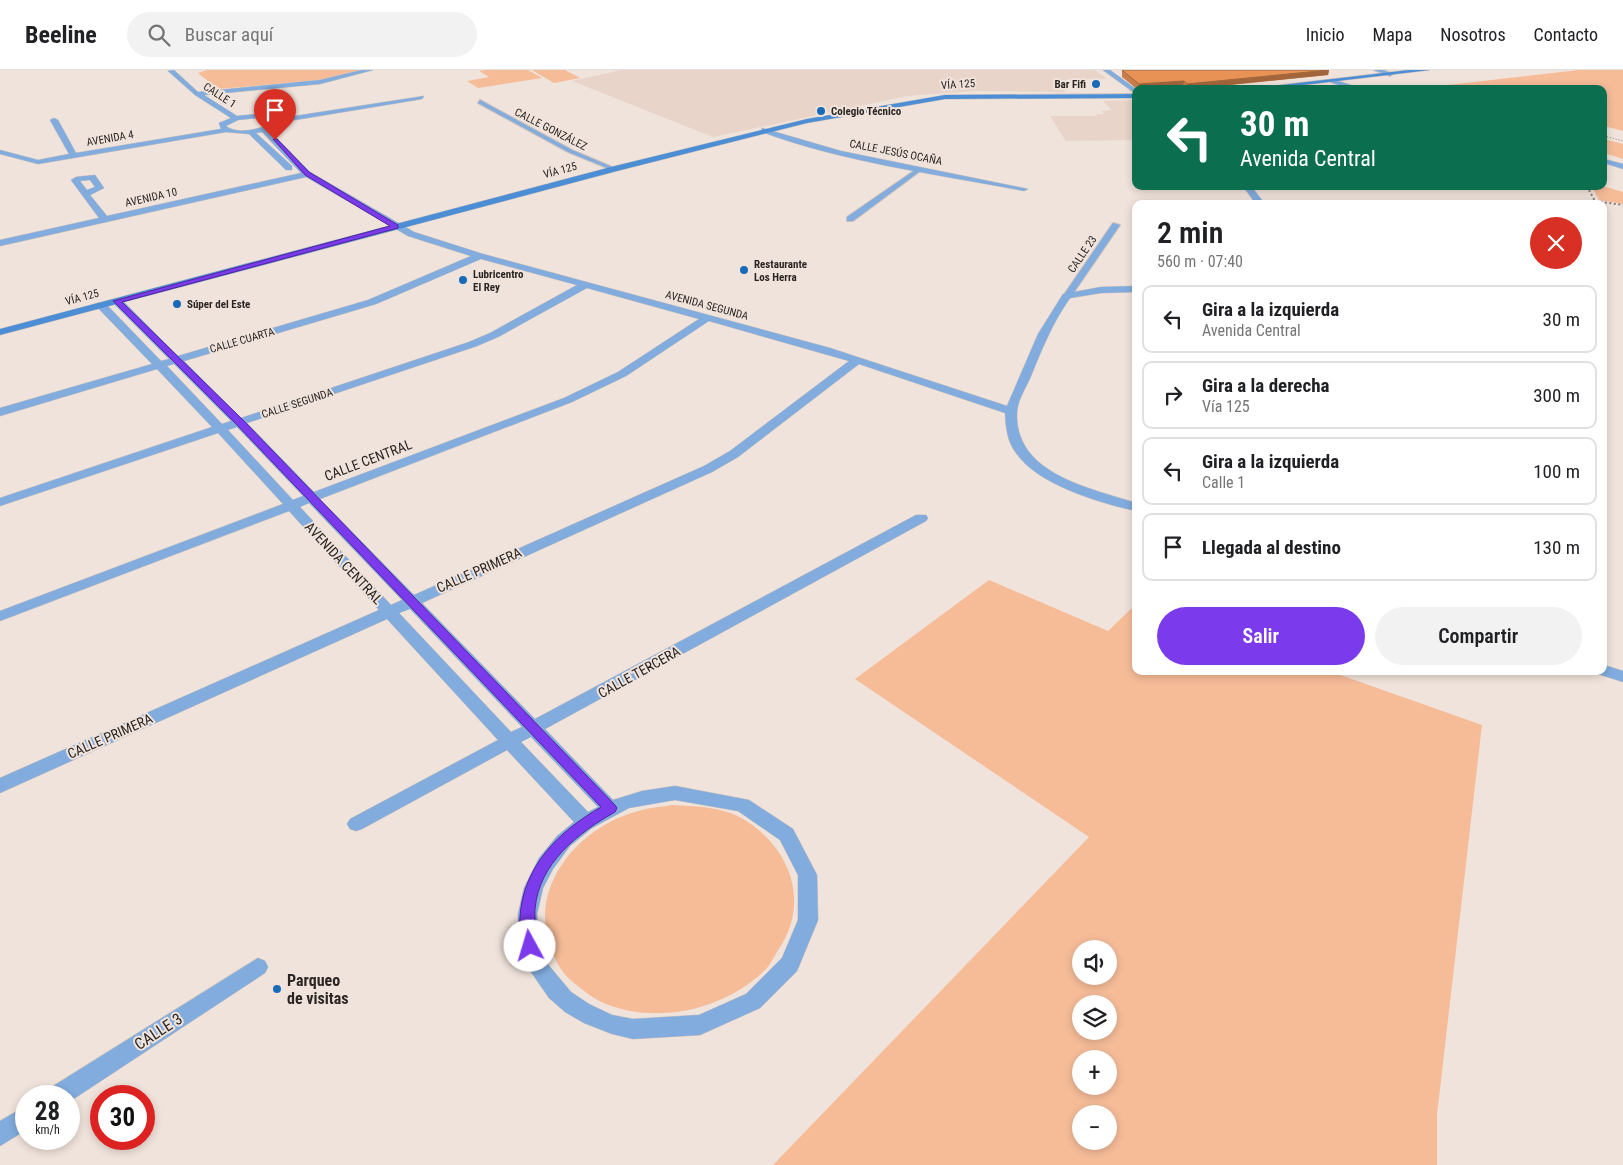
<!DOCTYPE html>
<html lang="es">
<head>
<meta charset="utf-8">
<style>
  :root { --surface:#fff; --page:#f2f2f2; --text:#202124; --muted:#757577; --line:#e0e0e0; --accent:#7c3aed }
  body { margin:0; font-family:"Roboto Condensed",sans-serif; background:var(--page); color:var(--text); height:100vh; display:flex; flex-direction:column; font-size:19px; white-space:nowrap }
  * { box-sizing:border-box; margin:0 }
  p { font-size:16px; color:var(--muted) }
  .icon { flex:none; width:28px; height:28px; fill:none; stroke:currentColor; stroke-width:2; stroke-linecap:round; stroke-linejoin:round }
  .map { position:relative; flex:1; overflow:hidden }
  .side { position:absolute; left:1132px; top:130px; width:475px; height:475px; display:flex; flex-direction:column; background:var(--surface); border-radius:10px; box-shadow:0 2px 8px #0003 }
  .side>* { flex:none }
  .banner { position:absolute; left:1132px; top:15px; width:475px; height:105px; border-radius:10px; box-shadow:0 2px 8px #0003; background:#0b6e4f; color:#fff; overflow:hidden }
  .buttons { position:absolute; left:1072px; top:870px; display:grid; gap:10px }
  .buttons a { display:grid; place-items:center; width:45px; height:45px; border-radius:50%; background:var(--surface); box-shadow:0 2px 8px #0003; font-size:25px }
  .speed { position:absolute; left:15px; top:1015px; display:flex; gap:10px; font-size:25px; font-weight:700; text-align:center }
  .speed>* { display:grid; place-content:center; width:65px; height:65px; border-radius:50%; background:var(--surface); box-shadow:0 2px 8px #0003; line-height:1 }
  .speed small { font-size:12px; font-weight:400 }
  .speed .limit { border:8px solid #d22; background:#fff; color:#111 }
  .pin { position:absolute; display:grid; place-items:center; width:42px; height:42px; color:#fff; margin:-51px -21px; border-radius:50% 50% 50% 0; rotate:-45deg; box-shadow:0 0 5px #0007 }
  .pin .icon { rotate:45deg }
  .me { position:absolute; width:55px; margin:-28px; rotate:354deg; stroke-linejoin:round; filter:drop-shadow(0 0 4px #0008) }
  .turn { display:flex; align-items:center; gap:18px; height:105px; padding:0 25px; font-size:22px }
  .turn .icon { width:65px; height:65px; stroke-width:2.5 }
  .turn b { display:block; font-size:35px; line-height:42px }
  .round { display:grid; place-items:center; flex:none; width:52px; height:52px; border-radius:26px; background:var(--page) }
  .headline { display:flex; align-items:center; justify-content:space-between; height:85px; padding:0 25px }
  h1 { font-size:30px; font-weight:600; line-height:38px }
  .primary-button { display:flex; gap:10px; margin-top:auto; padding:10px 25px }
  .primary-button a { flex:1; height:58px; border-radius:30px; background:var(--accent); color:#fff; font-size:20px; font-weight:600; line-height:58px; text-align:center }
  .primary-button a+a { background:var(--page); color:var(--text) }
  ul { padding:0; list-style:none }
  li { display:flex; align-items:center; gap:15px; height:68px; margin:0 10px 8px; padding:0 15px; border:2px solid var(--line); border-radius:10px }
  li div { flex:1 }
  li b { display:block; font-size:19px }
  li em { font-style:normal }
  header { display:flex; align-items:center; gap:30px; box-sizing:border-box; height:70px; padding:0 25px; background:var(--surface); border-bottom:1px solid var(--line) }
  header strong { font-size:24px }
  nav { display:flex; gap:28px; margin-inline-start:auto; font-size:18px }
  .search { width:350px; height:45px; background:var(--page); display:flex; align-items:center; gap:12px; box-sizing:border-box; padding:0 18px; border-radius:28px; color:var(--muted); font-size:19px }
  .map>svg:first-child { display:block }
  .built { fill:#e8d4c8 }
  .green { fill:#f6bc98; fill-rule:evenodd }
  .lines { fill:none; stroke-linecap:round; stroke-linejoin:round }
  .service-casing { stroke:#cdc1ba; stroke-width:2 }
  .minor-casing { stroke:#cdc1ba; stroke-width:1 }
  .secondary-casing { stroke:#cdc1ba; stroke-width:1 }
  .path-far1 { stroke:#877f79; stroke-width:1; stroke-dasharray:1 2; stroke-linecap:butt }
  .path { stroke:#877f79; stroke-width:2; stroke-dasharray:2 2.5; stroke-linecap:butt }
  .service { fill:#81acdd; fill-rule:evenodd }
  .minor { fill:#81acdd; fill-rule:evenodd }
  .secondary { fill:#4b8ed6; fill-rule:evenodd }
  .wall { fill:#c87e4a }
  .shaded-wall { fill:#a3663c }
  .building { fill:#e99256; stroke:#a3663c }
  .route { fill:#7c3aed; stroke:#51269a }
  .poi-dot { fill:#186bb9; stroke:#f0e3db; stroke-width:2 }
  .labels { text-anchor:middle; stroke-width:4; stroke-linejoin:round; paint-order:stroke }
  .far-street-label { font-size:11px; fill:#2b2623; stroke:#f0e3db }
  .far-poi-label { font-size:11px; font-weight:bold; fill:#2b2623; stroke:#f0e3db; text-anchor:start }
  .street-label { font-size:14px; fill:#2b2623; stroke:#f0e3db }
  .near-poi-label { font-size:16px; font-weight:bold; fill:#2b2623; stroke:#f0e3db; text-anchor:start }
  .near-street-label { font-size:16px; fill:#2b2623; stroke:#f0e3db }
</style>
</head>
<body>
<header>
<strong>Beeline</strong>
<div class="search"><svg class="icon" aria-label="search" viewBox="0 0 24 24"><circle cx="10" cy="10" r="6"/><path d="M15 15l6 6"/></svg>Buscar aquí</div>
<nav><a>Inicio</a><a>Mapa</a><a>Nosotros</a><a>Contacto</a></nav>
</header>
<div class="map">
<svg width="1623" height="1095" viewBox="0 0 1623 1095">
  <rect width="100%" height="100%" fill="#f0e3db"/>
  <g class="built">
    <path d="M621,0H1095L1107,9H1068L1070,15H1064L1065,22L974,21L907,26L713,67L572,11Z"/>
    <path d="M1136,30V70L1066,71L1050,46H1097L1096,44H1104L1102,41L1112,40L1103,31Z"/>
  </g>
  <g class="green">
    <path d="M207,0H362L320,10L218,19L198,3Z"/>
    <path d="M486,0H528L542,8L478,18L467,11L489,7L479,1Z"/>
    <path d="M532,0H565L580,8L554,13Z"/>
    <path d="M1579,0H1623V61L1604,56V19H1462L1448,15Z"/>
    <path d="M1604,69L1623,74V89L1604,83Z"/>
    <path d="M1591,116H1603L1623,122V134L1599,130Z"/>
    <path d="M989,510L1108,561L1136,534V601H1329L1482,655L1437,1045V1095H773L1089,767L855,609ZM1081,879H1109V906H1081ZM1081,934H1109V961H1081ZM1081,989H1109V1016H1081ZM1081,1044H1109V1071H1081Z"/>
    <path d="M672,735C696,736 724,737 745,750C791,779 810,832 779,879C775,885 771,893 767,898C727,939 659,955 606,934C595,930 583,920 574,913C559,902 551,882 547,865C535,809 582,757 635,742C646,738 660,737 672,735Z"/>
  </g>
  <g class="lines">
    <g class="service-casing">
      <g id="service">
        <path d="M1374,0H1383L1393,4L1390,6Z"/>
        <path d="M480,30L572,80L617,99L612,100L568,82L478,33Z"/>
        <path d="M918,98L923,99L853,151H847V147Z"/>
        <path d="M1113,153L1120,155L1070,228H1064L1063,226Z"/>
      </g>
    </g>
    <g class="minor-casing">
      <g id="minor">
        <path d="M174,0L198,22L320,10L362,0H373L320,14L204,25L237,46L267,43L282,48L424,26L422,29L283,52L269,60L310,102L414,162L483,184L830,278L1007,336L1038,264L1063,224L1101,217L1136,216V222L1101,223L1070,228C1053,252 1042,279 1031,306C1026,318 1018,329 1017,342C1014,404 1090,418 1136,433V441C1100,433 1038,415 1016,383C1007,371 1006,358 1005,343L859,294L738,387L712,402L422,533L535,649L916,445H926L928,448L926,451L545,659L613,730L642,721L675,716L749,730L793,759L817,805L818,850L797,901L760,938L700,965L633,969L612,964L584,953L565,942L549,928L527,896L518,870V844L524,818L539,788L557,766L574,752L507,680L362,759L356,761L350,759L347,754L350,749L498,670L387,549L0,723V708L379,540L289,441L0,551V541L283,434L218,363L0,436V428L212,357L157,299L0,346V338L152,294L97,237V233H105L161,291L169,289L113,233V229H121L178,286L368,230L471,186L408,166L306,107L0,176V170L99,148L71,110L76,107L95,105L104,118L90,125L107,146L301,103L262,62L256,63L292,96V100H286L249,64L226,62L38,94L0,84V80L38,90L69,84L50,50L54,48L58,50L76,83L221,59L219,53L231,48L195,25L168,1ZM267,47L275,51C264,58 238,66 226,56L238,50ZM90,110L95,117L87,120L80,111ZM481,189L577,215L490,263L469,272L241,348L184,291L376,234ZM587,218L699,249L618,302L564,328L314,422L247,353L477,276L498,267ZM709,251L849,291L730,381L704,396L414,525L320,429L572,332L626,306ZM174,294L231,351L222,354L167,296ZM237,357L303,426L293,430L228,360ZM309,433L402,530L391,535L300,437ZM410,539L522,657L511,662L399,543ZM531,667L598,737L588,742L521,672ZM675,730L738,741L780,770L798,805V850L782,888L746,924L699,945L633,949L612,945L589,934L571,922L546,892L539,870L537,844L543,818L553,799L570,776L592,758L629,738Z"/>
        <path d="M1103,0H1110L1136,19V24Z"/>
        <path d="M1332,9L1360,18L1361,19H1350L1330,12Z"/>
        <path d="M762,58L841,81L1028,119L1024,121C937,104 846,93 762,62Z"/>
        <path d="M1604,89L1623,94V99L1604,93Z"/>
        <path d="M1243,116H1251L1265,134H1256Z"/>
        <path d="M1604,595L1623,601V612L1598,604L1597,601H1604Z"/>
        <path d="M258,888L265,891L268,897L265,903L69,1032V1026H47L50,1018Z"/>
        <path d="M26,1036V1060L0,1076V1051Z"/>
      </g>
    </g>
    <g class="secondary-casing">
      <g id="secondary">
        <path d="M1409,0H1430L1270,19H1246Z"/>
        <path d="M1136,24V28L945,29L807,53L617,101L0,265V259L611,97L807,49L945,25Z"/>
      </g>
    </g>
    <g class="path-far1">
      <path d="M1604,66L1623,71"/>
      <path d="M1587,116L1590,121"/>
    </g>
    <path class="path" d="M1589,120L1595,131L1623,135"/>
    <use href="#service" class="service"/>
    <use href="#minor" class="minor"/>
    <use href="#secondary" class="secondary"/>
  </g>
  <path class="wall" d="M1122,0H1329L1328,5L1193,19H1186L1183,16L1137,19L1122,7Z"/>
  <g class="shaded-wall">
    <path d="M1329,0L1328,5L1186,19L1187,14Z"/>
    <path d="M1184,11L1183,16L1138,19L1139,14Z"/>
  </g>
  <path class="building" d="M1123,0H1329L1187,14L1184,11L1139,14L1123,1Z"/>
  <path class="route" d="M273,69H277L309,102L398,155V158L122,232L243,350L615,735L617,738L615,742C578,763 539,793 535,839C534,851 539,872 535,881L530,883L524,881C520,871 519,858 520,847C523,796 559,761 601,737L236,354L113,231L390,156L305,105Z"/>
  <g class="poi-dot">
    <circle cx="1096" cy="14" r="5"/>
    <circle cx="821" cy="41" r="5"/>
    <circle cx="744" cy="200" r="5"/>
    <circle cx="463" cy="210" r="5"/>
    <circle cx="177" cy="234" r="5"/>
    <circle cx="277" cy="919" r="5"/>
  </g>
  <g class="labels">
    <g class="far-street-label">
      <text transform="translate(958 14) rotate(-4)" y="4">VÍA 125</text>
      <text transform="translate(220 25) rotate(33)" y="4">CALLE 1</text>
      <text transform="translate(551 59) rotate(27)" y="4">CALLE GONZÁLEZ</text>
      <text transform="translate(110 68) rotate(-10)" y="4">AVENIDA 4</text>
      <text transform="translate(896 82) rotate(11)" y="4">CALLE JESÚS OCAÑA</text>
      <text transform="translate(560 100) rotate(-15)" y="4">VÍA 125</text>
      <text transform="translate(151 127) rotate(-13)" y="4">AVENIDA 10</text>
      <text transform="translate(1082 184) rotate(-56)" y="4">CALLE 23</text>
      <text transform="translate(82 227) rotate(-15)" y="4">VÍA 125</text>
      <text transform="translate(707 235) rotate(15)" y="4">AVENIDA SEGUNDA</text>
      <text transform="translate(242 270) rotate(-16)" y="4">CALLE CUARTA</text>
      <text transform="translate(297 333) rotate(-18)" y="4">CALLE SEGUNDA</text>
    </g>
    <g class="far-poi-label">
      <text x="1086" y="18" text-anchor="end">Bar Fifi</text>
      <text x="831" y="45">Colegio Técnico</text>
      <text x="754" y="198">Restaurante<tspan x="754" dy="13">Los Herra</tspan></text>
      <text x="473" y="208">Lubricentro<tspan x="473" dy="13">El Rey</tspan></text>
      <text x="187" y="238">Súper del Este</text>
    </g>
    <g class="street-label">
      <text transform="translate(368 390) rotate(-21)" y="5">CALLE CENTRAL</text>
      <text transform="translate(344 493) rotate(47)" y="5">AVENIDA CENTRAL</text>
      <text transform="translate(479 500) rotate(-24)" y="5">CALLE PRIMERA</text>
      <text transform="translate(639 602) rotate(-29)" y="5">CALLE TERCERA</text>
      <text transform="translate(110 666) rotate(-24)" y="5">CALLE PRIMERA</text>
    </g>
    <g class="near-poi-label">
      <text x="287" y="916">Parqueo<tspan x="287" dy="18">de visitas</tspan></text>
    </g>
    <g class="near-street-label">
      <text transform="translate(158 961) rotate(-33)" y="6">CALLE 3</text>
    </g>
  </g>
</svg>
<div class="buttons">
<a><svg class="icon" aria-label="sound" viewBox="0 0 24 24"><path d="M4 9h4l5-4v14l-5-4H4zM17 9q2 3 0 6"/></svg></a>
<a><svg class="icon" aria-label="layers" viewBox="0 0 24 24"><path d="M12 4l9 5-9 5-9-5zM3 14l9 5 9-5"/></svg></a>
<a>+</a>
<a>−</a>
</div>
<div class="speed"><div>28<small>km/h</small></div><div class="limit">30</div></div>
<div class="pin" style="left:275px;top:70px;background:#d93025"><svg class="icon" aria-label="arrive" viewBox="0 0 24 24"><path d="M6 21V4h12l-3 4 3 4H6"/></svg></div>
<svg class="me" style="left:530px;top:876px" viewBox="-20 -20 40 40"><circle r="19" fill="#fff"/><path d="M0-13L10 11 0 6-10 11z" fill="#7c3aed"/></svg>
<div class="banner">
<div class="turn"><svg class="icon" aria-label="left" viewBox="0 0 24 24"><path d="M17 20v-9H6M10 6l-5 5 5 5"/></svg><div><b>30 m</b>Avenida Central</div></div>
</div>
<section class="side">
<div class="headline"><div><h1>2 min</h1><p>560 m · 07:40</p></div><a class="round" style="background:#d93025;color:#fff"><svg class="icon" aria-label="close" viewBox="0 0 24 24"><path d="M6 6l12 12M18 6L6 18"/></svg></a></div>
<ul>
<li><svg class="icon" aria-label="left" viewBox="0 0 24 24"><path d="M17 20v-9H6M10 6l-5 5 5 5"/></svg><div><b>Gira a la izquierda</b><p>Avenida Central</p></div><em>30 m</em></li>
<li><svg class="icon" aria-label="right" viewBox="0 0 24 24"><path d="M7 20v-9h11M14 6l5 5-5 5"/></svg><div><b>Gira a la derecha</b><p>Vía 125</p></div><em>300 m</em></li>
<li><svg class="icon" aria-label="left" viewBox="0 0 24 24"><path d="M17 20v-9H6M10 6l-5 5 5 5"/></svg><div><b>Gira a la izquierda</b><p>Calle 1</p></div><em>100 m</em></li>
<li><svg class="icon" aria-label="arrive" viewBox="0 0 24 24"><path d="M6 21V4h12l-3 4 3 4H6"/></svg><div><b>Llegada al destino</b></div><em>130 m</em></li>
</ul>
<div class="primary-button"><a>Salir</a><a>Compartir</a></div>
</section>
</div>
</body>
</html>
